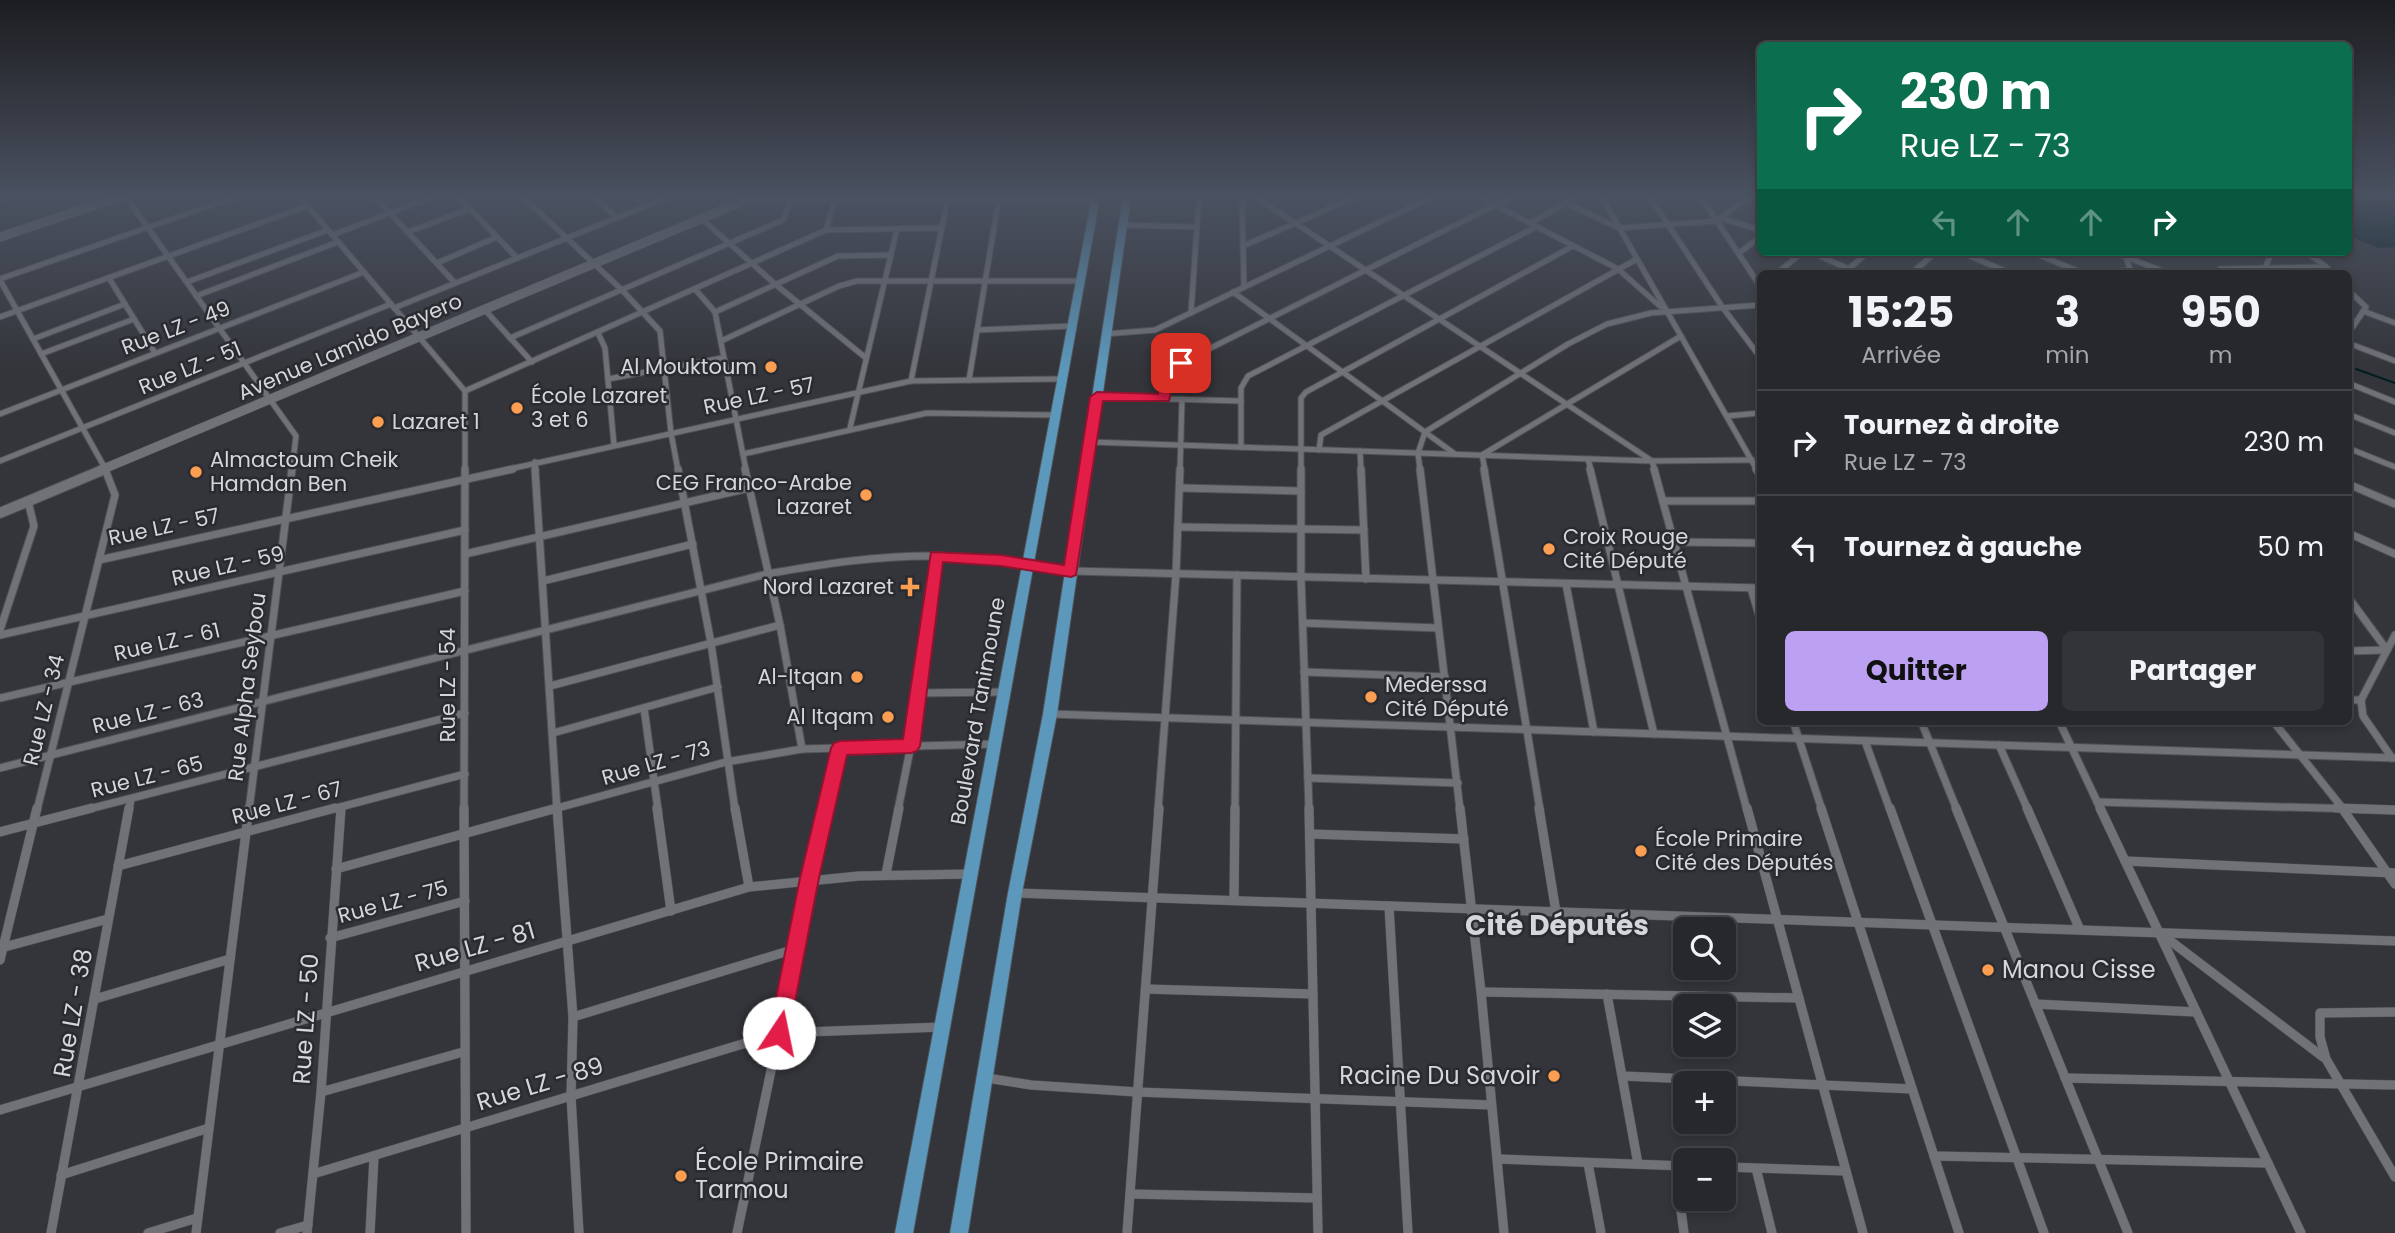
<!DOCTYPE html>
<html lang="fr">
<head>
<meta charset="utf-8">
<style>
  :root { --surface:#26282c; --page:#323438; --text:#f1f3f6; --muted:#a4a6a9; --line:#424448; --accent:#bca0f2 }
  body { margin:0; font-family:Poppins,sans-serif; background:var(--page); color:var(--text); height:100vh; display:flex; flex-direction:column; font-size:26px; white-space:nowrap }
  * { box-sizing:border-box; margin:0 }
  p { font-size:23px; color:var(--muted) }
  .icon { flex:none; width:38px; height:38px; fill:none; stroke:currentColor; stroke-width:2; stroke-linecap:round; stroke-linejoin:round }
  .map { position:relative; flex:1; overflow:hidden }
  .drawer { position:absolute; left:1757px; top:270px; width:595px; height:455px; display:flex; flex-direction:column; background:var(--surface); border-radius:10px; box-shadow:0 4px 10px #0003,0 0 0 2px var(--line) }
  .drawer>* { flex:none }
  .top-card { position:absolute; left:1757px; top:42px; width:595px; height:214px; border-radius:10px; box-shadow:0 4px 10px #0003,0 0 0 2px var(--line); background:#0b6e4f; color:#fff; overflow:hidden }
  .buttons { position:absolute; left:1673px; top:917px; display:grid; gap:14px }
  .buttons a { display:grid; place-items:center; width:63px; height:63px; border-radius:10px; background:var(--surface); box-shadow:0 4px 10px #0003,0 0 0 2px var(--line); font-size:35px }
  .pin { position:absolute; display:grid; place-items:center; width:60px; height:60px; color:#fff; margin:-30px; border-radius:14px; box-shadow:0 4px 10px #0006 }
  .me { position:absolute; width:77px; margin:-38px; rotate:11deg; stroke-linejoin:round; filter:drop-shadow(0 0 5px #0008) }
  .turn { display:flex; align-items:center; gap:24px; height:147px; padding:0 28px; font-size:32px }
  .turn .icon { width:91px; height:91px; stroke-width:2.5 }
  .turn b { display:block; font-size:49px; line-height:60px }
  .lanes { display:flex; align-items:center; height:66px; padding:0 28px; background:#0003; justify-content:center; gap:35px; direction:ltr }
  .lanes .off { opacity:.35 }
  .eta { display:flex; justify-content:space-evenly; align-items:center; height:119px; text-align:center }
  .eta b { font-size:42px; font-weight:700; line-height:49px }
  .cta { display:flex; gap:14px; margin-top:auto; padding:14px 28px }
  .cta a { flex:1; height:80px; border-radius:10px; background:var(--accent); color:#111; font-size:28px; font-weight:700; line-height:80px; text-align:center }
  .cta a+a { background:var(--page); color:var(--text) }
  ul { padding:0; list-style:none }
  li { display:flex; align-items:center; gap:21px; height:105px; padding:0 28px; border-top:2px solid var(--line) }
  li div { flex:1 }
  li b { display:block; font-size:26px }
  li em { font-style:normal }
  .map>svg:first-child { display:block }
  .water { fill:#001e21 }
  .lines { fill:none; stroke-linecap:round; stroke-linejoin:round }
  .stream { stroke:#001e21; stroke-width:2 }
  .street-far2-casing { stroke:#4f5155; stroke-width:7 }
  .street-far1-casing { stroke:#4f5155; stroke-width:9 }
  .street-casing { stroke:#4f5155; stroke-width:10 }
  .secondary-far1-casing { stroke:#4f5155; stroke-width:10 }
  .secondary-casing { stroke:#4f5155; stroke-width:12 }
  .primary-casing { stroke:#4f5155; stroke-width:2 }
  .street-far2 { stroke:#707277; stroke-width:5 }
  .street-far1 { stroke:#707277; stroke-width:7 }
  .street { stroke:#707277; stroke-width:9 }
  .secondary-far1 { stroke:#707277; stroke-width:9 }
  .secondary { stroke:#707277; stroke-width:10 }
  .primary { fill:#5c98bb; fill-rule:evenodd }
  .route { fill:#e11d48; stroke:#92132f; stroke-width:2 }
  .poi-dot { fill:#fb9e51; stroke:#292b30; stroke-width:2.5 }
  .labels { text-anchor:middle; stroke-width:5; stroke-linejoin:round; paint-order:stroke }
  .street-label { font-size:21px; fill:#d5d6d9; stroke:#292b30 }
  .poi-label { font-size:21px; fill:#d5d6d9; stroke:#292b30; text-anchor:start }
  .near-street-label { font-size:24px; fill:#d5d6d9; stroke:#292b30 }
  .near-poi-label { font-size:24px; fill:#d5d6d9; stroke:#292b30; text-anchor:start }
  .near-neighbourhood-label { font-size:28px; font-weight:bold; fill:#d5d6d9; stroke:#292b30 }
</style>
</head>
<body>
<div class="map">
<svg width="2395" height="1233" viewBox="0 0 2395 1233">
  <rect width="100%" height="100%" fill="#33353a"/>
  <path class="water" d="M2349,197H2395V247L2379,248L2349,236Z"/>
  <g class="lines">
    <path class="stream" d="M2356,369L2395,383"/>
    <g class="street-far2-casing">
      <g id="street-far2">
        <path d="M126,197L296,436L292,470"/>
        <path d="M300,197L465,391V470"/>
        <path d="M375,197L455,283"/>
        <path d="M459,197L517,258"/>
        <path d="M523,197L622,290L660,331L671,433L678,470"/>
        <path d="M594,197L617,218"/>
        <path d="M1242,197L1244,287"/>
        <path d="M1256,197L1652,461L1655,470"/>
        <path d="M1480,197L1618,269L1661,307"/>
        <path d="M1602,197L1757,470"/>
        <path d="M1650,197L1723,308L1760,357"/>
        <path d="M1701,197L1760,286"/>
        <path d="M0,198L3,197"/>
        <path d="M748,200H1096"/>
        <path d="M1566,203L1619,228L1716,221L1748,197"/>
        <path d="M1720,218L1760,230"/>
        <path d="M702,219L775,284L866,358"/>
        <path d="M1531,223L1576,197"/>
        <path d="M1123,225L1197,227"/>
        <path d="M826,230L835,199"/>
        <path d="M408,232L469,209"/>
        <path d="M332,235L432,197"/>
        <path d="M1243,246L1355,197"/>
        <path d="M1811,252L1858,273"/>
        <path d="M1960,252L2010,273"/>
        <path d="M2031,252L2083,273"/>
        <path d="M2113,252L2168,273"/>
        <path d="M2306,252L2325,266"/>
        <path d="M1739,253L1760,237"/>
        <path d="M437,263L497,237"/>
        <path d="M1777,273L1803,252"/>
        <path d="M1844,273L1868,252"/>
        <path d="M1912,273L1936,252"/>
        <path d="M2108,273L2130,270"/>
        <path d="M2131,273L2126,257L2133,252"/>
        <path d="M2217,273L2220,269L2326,267L2332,273"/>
        <path d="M2270,273L2265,268L2272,252"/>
        <path d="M109,278L155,353"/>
        <path d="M0,279L235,197"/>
        <path d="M0,280L106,470"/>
        <path d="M187,282L328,230"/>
        <path d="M695,289L715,312L746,470"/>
        <path d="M2348,290L2366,307L2348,334"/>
        <path d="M1233,292L1455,454"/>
        <path d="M196,296L338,242"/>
        <path d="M394,308L668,197"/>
        <path d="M485,310L532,362"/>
        <path d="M2363,311L2395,323"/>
        <path d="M715,312L838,256L891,255"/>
        <path d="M1191,313L1199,197"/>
        <path d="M0,317L307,206"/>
        <path d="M977,330L1072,326"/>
        <path d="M598,333L605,348L614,445"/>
        <path d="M1105,334L1155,330L1432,197"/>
        <path d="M510,338L783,220L791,200"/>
        <path d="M33,339L125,304"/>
        <path d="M721,341L839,286L857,281H1081"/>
        <path d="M2348,343L2395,361"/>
        <path d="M41,354L134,319"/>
        <path d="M608,379L722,358"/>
        <path d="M969,380L999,197"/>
        <path d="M911,381L948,197"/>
        <path d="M2348,383L2395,402"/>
        <path d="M465,391L826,230L942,228"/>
        <path d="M1097,397L1241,401"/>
        <path d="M1164,398L1169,372L1181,363L1511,197"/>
        <path d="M0,414L364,272"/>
        <path d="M2348,414L2395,433"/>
        <path d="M1727,416L1760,413"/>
        <path d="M850,428L897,229"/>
        <path d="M1090,442L1652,461L1752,460"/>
        <path d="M1241,447V388L1248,376L1536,227"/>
        <path d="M2348,448L2395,467"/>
        <path d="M1319,450L1321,435L1637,259"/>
        <path d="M1360,451L1361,470"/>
        <path d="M743,454L927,413L1055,415"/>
        <path d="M1588,459L1591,470"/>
        <path d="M0,461L391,304"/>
        <path d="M535,462L536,470"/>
        <path d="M505,470L911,381L1061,379"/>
        <path d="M1180,470L1182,399"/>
        <path d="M1301,470V398L1306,392L1573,246"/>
        <path d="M1420,470L1418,453L1425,432L1568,344L1607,324L1651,313L1760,305"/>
        <path d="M1485,470L1482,455L1681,336"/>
      </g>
    </g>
    <g class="street-far1-casing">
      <g id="street-far1">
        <path d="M535,469L557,810"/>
        <path d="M678,469L711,643L735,810"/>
        <path d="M745,469L780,625L802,749"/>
        <path d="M1301,469V577L1309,810"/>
        <path d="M1361,469L1366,579"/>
        <path d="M1420,469L1460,810"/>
        <path d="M1484,469L1540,810"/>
        <path d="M1590,469L1654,734"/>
        <path d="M1654,469L1747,810"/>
        <path d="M1756,469L1760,475"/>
        <path d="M2348,484L2395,504"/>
        <path d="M1181,488L1301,491"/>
        <path d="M1663,501H1760"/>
        <path d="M1178,527L1364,530"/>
        <path d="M2348,533L2395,554"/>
        <path d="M1675,542L1760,543"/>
        <path d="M465,554L749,488"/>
        <path d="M99,560L513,469"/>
        <path d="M543,581L693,544"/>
        <path d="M1566,584L1594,732"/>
        <path d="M1751,588L1760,619"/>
        <path d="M2348,597L2387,650"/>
        <path d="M1303,623L1438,628"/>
        <path d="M0,630L34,526L28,501"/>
        <path d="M0,635L465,530"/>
        <path d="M2348,651L2387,650"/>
        <path d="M1304,672L1445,677"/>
        <path d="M550,686L780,625"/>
        <path d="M918,693L1003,692"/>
        <path d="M0,698L465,591"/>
        <path d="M2348,700H2361L2395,635"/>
        <path d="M2361,700L2363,716L2392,758"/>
        <path d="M644,708L658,810"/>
        <path d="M1050,714L2395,758"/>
        <path d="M1793,721L1822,810"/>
        <path d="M1921,721L1957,810"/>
        <path d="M2059,721L2101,810"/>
        <path d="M2273,721L2344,810"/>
        <path d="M553,733L718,687"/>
        <path d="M1865,741L1890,810"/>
        <path d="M1999,745L2028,810"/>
        <path d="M0,768L767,574C823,564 880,555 938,556C982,557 1027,565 1071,571L1760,588"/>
        <path d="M1308,778L1458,783"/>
        <path d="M2097,802L2395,810"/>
        <path d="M37,810L115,495L105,469"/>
        <path d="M85,810L465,713"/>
        <path d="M129,810L131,799"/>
        <path d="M249,810L292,469"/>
        <path d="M329,810L465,774"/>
        <path d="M341,810V807"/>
        <path d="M464,810L465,469"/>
        <path d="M550,810L726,762L802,749L995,744"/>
        <path d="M825,810L840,748"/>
        <path d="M898,810L911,745L937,556"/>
        <path d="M1158,810L1176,574L1180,469"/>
        <path d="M1235,810L1237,575"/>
      </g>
    </g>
    <g class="street-casing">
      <g id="street">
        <path d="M464,808L466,1233"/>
        <path d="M557,808L573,1017L571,1096L579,1233"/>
        <path d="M657,808L671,911"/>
        <path d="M735,808L749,887"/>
        <path d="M1309,808L1318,1233"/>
        <path d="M1460,808L1481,992L1504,1233"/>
        <path d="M1539,808L1556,912"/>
        <path d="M1747,808L1863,1233"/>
        <path d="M1821,808L1959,1233"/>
        <path d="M1890,808L2044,1233"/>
        <path d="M1956,808L2128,1233"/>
        <path d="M2027,808L2080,930"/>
        <path d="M2100,808L2301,1233"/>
        <path d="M2336,808L2395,810"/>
        <path d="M2342,808L2395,884"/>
        <path d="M0,832L92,808"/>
        <path d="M1310,834L1464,839"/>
        <path d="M2125,861L2395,873"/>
        <path d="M118,866L335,808"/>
        <path d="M336,869L557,808"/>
        <path d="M886,874L899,808"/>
        <path d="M1015,893L2395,941"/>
        <path d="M1234,900L1235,808"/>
        <path d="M1389,906L1408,1233"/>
        <path d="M2160,933L2323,1057"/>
        <path d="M330,938L465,901"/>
        <path d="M1,948L108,919"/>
        <path d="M0,960L37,808"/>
        <path d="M1146,989L1313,994"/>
        <path d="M1481,992L1799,998"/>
        <path d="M1607,994L1638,1164"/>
        <path d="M95,999L230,959"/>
        <path d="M2035,1004L2196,1012"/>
        <path d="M2395,1012L2320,1013V1037L2326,1059L2395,1177"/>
        <path d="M573,1017L795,949"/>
        <path d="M1623,1076L1912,1089"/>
        <path d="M987,1078L1031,1085L1137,1092L1491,1105"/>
        <path d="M2065,1078L2395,1085"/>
        <path d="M321,1092L463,1052"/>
        <path d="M0,1110L749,887L859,876L970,874"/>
        <path d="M1934,1156L2268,1163"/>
        <path d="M1498,1159L1685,1166"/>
        <path d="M1588,1163L1601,1233"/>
        <path d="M1675,1165L1684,1233"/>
        <path d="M1724,1167L1846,1171"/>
        <path d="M1756,1168L1772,1233"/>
        <path d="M313,1174L779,1033L942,1027"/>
        <path d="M61,1175L209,1128"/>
        <path d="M1130,1194L1317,1198"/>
        <path d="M51,1233L129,808"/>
        <path d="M148,1233L197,1218"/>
        <path d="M196,1233L249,808"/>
        <path d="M280,1233L308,1225"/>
        <path d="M307,1233L321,1092L341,808"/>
        <path d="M370,1233L374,1157"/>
        <path d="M737,1233L826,808"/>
        <path d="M1127,1233L1159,808"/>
      </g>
    </g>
    <g class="secondary-far1-casing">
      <g id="secondary-far1">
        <path d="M0,237L119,197"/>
        <path d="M101,470L753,197"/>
      </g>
    </g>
    <g class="secondary-casing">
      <path id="secondary" d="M0,513L105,469"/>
    </g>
    <g class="primary-casing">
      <g id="primary">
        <path d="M1092,197H1100L913,1233H895Z"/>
        <path d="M1123,197H1131L1057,714L1022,893L968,1233H950L1008,893L1043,714Z"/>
      </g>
    </g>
    <use href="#street-far2" class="street-far2"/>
    <use href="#street-far1" class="street-far1"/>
    <use href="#street" class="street"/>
    <use href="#secondary-far1" class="secondary-far1"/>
    <use href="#secondary" class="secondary"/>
    <use href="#primary" class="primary"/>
  </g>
  <linearGradient id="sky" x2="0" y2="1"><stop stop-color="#1c1d20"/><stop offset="0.53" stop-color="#4a5160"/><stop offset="1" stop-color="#4a5160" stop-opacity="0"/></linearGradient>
  <rect width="2395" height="370" fill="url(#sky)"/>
  <path class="route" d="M1181,358L1187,363L1175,374L1169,401H1103L1076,575L1071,577L1001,566L943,562L920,746L917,751L911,753L847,755L819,878L789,1033L786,1040L779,1042L772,1040L769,1033L800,878L831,748L834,743L840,741L903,739L931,552L1001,555L1064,565L1090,397L1097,392L1158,394L1162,372Z"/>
  <g class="poi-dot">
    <circle cx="771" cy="367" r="7"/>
    <circle cx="517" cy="408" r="7"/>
    <circle cx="378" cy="422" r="7"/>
    <circle cx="196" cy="472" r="7"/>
    <circle cx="866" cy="495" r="7"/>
    <circle cx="1549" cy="549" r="7"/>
    <path d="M906.5 576.5h7v7h7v7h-7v7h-7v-7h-7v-7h7z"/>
    <circle cx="857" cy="677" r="7"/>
    <circle cx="1371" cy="697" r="7"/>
    <circle cx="888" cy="717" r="7"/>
    <circle cx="1641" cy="851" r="7"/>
    <circle cx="1988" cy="970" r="7"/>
    <circle cx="1554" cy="1076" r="7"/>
    <circle cx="681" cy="1176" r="7"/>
  </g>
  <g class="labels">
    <g class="street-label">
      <text transform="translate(176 328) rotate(-21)" y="7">Rue LZ - 49</text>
      <text transform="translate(350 347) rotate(-23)" y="7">Avenue Lamido Bayero</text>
      <text transform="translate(190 368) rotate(-22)" y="7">Rue LZ - 51</text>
      <text transform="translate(759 396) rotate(-12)" y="7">Rue LZ - 57</text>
      <text transform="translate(164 527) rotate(-12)" y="7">Rue LZ - 57</text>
      <text transform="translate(228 566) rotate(-13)" y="7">Rue LZ - 59</text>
      <text transform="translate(167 642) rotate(-13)" y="7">Rue LZ - 61</text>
      <text transform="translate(448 685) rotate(-90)" y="7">Rue LZ - 54</text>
      <text transform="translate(247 687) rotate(-83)" y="7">Rue Alpha Seybou</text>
      <text transform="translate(44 710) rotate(-76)" y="7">Rue LZ - 34</text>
      <text transform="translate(978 711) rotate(-80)" y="7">Boulevard Tanimoune</text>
      <text transform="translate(148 713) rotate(-14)" y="7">Rue LZ - 63</text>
      <text transform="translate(656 763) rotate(-16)" y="7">Rue LZ - 73</text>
      <text transform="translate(147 777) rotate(-14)" y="7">Rue LZ - 65</text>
      <text transform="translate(287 803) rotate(-15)" y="7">Rue LZ - 67</text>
      <text transform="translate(393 902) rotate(-15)" y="7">Rue LZ - 75</text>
    </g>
    <g class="poi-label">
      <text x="757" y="374" text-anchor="end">Al Mouktoum</text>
      <text x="531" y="403">École Lazaret<tspan x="531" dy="24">3 et 6</tspan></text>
      <text x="392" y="429">Lazaret 1</text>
      <text x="210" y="467">Almactoum Cheik<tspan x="210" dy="24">Hamdan Ben</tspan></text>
      <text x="852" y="490" text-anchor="end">CEG Franco-Arabe<tspan x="852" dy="24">Lazaret</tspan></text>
      <text x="1563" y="544">Croix Rouge<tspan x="1563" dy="24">Cité Député</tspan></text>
      <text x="894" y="594" text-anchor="end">Nord Lazaret</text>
      <text x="843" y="684" text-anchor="end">Al-Itqan</text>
      <text x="1385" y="692">Mederssa<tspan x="1385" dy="24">Cité Député</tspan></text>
      <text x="874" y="724" text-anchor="end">Al Itqam</text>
      <text x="1655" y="846">École Primaire<tspan x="1655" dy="24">Cité des Députés</tspan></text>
    </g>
    <g class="near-street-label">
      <text transform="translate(475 947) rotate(-16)" y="8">Rue LZ - 81</text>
      <text transform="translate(73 1013) rotate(-80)" y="8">Rue LZ - 38</text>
      <text transform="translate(306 1019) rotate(-86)" y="8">Rue LZ - 50</text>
      <text transform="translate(540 1084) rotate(-17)" y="8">Rue LZ - 89</text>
    </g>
    <g class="near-poi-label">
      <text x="2002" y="978">Manou Cisse</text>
      <text x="1540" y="1084" text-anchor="end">Racine Du Savoir</text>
      <text x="695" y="1170">École Primaire<tspan x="695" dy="28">Tarmou</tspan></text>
    </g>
    <g class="near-neighbourhood-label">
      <text x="1557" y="935">Cité Députés</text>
    </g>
  </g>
</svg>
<div class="buttons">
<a><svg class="icon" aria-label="search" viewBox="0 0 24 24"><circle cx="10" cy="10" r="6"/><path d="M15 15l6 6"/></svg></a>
<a><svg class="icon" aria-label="layers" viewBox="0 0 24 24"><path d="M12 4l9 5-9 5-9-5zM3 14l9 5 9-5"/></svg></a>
<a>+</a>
<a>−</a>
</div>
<div class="pin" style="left:1181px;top:363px;background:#d93025"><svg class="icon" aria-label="arrive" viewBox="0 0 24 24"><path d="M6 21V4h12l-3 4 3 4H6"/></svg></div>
<svg class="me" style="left:779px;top:1033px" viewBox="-20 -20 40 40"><circle r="19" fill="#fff"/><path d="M0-13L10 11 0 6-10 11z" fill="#e11d48"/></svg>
<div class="top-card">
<div class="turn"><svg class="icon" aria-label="right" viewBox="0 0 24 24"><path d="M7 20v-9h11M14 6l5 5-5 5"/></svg><div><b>230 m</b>Rue LZ - 73</div></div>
<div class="lanes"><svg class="icon off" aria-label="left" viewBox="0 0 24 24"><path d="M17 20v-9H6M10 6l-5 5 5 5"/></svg><svg class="icon off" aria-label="ahead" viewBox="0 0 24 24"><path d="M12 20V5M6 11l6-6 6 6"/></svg><svg class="icon off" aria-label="ahead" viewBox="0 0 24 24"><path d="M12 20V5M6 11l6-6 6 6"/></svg><svg class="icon" aria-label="right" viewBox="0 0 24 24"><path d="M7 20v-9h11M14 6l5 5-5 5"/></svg></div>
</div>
<section class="drawer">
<div class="eta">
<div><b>15:25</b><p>Arrivée</p></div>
<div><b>3</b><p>min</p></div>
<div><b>950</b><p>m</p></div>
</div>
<ul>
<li><svg class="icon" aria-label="right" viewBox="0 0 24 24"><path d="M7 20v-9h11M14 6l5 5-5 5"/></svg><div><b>Tournez à droite</b><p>Rue LZ - 73</p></div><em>230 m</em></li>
<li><svg class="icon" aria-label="left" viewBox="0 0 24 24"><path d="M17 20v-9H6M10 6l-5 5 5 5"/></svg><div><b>Tournez à gauche</b></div><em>50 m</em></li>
</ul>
<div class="cta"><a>Quitter</a><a>Partager</a></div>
</section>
</div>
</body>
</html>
